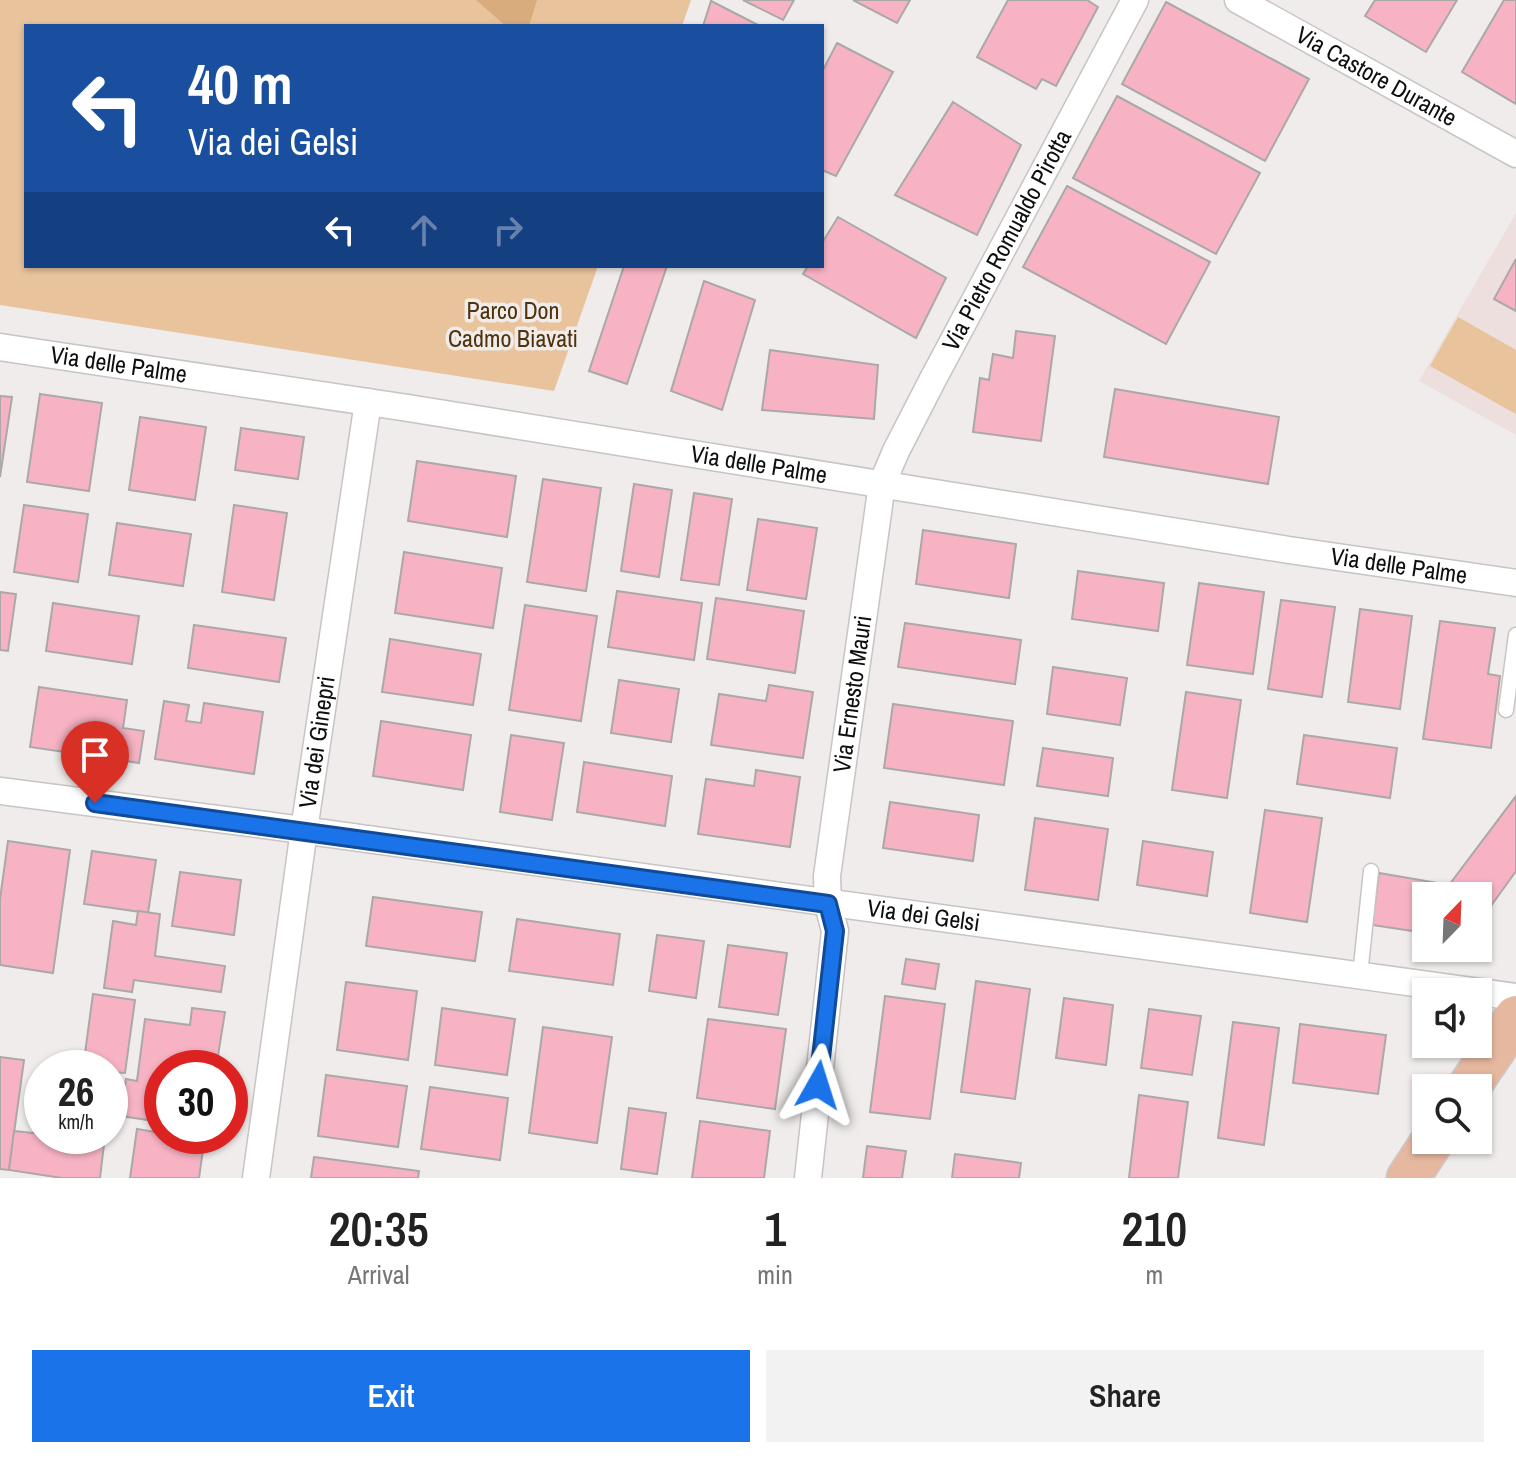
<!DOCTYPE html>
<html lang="en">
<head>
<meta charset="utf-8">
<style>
  :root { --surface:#fff; --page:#f2f2f2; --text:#222; --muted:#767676; --accent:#1a73e8 }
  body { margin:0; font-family:"Archivo Narrow",sans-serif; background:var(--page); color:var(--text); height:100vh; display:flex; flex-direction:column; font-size:30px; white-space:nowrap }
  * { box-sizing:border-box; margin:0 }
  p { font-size:26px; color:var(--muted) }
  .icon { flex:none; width:44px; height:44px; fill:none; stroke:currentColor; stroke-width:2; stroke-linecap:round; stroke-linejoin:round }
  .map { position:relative; height:1178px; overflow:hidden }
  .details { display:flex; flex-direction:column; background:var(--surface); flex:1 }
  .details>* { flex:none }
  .guide { position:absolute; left:24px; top:24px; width:800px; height:244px; border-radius:0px; box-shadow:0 2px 6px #0004; background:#1a4fa0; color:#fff; overflow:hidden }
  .needle { width:52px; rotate:23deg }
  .buttons { position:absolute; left:1412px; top:882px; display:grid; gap:16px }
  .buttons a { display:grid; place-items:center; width:80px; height:80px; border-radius:0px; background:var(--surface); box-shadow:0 2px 6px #0004; font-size:40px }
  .speed { position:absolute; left:24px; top:1050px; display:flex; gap:16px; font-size:40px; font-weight:700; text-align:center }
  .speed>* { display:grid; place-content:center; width:104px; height:104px; border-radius:50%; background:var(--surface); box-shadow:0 2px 6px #0004; line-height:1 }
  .speed small { font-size:20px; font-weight:400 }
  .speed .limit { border:12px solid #d22; background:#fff; color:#111 }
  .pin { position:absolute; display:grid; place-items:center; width:68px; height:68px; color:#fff; margin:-82px -34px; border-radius:50% 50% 50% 0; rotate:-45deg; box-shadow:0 0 8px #0007 }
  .pin .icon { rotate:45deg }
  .me { position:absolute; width:88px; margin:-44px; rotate:6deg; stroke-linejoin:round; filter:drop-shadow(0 0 6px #0008) }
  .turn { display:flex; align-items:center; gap:28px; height:168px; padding:0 32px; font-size:36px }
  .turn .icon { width:104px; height:104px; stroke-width:2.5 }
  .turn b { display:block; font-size:56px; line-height:68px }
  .lanes { display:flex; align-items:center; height:76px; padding:0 32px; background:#0003; justify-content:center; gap:40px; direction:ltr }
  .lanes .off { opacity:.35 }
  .eta { display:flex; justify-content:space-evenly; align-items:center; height:136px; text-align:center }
  .eta b { font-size:48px; font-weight:600; line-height:56px }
  .cta { display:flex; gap:16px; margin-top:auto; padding:16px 32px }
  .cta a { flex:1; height:92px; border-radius:0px; background:var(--accent); color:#fff; font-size:32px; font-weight:600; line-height:92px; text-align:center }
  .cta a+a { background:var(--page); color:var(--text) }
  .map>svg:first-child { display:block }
  .built { fill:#ecdfde }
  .green { fill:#e8c39c }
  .forest { fill:#d8ac7c }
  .building { fill:#f7b3c3; stroke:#aba8a8; stroke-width:2 }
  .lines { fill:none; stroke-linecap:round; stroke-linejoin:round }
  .lane-casing { stroke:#c8c4c4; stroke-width:17 }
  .street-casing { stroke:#c8c4c4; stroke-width:29 }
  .primary-casing { stroke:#cacaca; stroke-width:45 }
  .lane { stroke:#fff; stroke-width:14 }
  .street { stroke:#fff; stroke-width:26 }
  .primary { stroke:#e6b8a0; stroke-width:42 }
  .route-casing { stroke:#114b97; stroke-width:20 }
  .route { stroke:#1a73e8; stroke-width:14 }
  .labels { text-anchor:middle; stroke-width:7; stroke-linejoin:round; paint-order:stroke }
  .street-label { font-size:24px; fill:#0f0e0e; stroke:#efeceb }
  .park-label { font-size:24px; fill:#50320b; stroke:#efeceb }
</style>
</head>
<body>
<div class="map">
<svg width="1516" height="1178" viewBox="0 0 1516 1178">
  <rect width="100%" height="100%" fill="#efeceb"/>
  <path class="built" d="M1516,213V435L1419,381Z"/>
  <g class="green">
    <path d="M0,0H691L682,26H26V266H598L554,391L0,305Z"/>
    <path d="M1458,317L1516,350V414L1430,366Z"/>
  </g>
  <path class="forest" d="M476,0H537L529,26H506Z"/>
  <g class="building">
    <path d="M743,0H794L783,20Z"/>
    <path d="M853,0H910L897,23Z"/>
    <path d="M1008,0H1087L1098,7L1056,86L1042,79L1036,89L977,57Z"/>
    <path d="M1375,0H1457L1426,52L1365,16Z"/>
    <path d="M1504,0H1516V104L1462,72Z"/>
    <path d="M711,1L760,26H703Z"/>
    <path d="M1166,2L1309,79L1265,161L1122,84Z"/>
    <path d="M837,43L893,72L836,176L822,170V72Z"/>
    <path d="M1117,96L1260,173L1216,254L1073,178Z"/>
    <path d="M953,102L1021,145L977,235L895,195Z"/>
    <path d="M1067,186L1210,262L1166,344L1023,267Z"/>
    <path d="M838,217L946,278L916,338L803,274L808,266H822V243Z"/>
    <path d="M1516,259V311L1494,299Z"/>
    <path d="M624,266H667L627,384L589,371Z"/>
    <path d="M704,281L755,300L722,410L671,391Z"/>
    <path d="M1016,331L1055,336L1041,441L973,432L980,378L989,380L993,354L1013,358Z"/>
    <path d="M770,350L878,365L874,419L762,410Z"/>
    <path d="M1115,389L1279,417L1268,484L1104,457Z"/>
    <path d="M40,394L102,403L89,491L27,482Z"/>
    <path d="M0,396L12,397L0,477Z"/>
    <path d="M140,417L206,427L195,500L129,490Z"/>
    <path d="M241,428L304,437L298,479L235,470Z"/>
    <path d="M417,461L516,476L507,537L408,521Z"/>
    <path d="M543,479L601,488L586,591L527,582Z"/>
    <path d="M634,484L672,490L659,577L621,571Z"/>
    <path d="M694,493L732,499L719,585L681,580Z"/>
    <path d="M24,505L88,514L78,582L14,572Z"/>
    <path d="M234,505L287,513L274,600L222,592Z"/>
    <path d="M758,519L817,528L806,599L747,590Z"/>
    <path d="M117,523L191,534L183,586L109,575Z"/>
    <path d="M923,530L1016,544L1009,598L916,584Z"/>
    <path d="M404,552L502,568L493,628L395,613Z"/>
    <path d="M1078,571L1164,583L1158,631L1072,619Z"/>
    <path d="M1199,583L1264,592L1253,674L1187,665Z"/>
    <path d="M617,591L702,603L694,660L608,647Z"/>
    <path d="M0,592L16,594L8,651L0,650Z"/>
    <path d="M716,598L804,611L795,673L707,659Z"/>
    <path d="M1281,600L1335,607L1322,697L1268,689Z"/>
    <path d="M53,603L139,616L132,664L46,651Z"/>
    <path d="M525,605L597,616L581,721L509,710Z"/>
    <path d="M1360,609L1412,616L1400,709L1348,702Z"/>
    <path d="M1440,621L1495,628L1488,674L1500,676L1491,748L1423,739Z"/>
    <path d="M905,623L1021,640L1015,684L898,667Z"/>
    <path d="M194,625L286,638L279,682L188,668Z"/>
    <path d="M390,639L481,654L473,705L382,692Z"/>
    <path d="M1053,667L1127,678L1120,725L1047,714Z"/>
    <path d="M619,680L679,689L671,742L611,733Z"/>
    <path d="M769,685L813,692L803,758L711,745L719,694L766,701Z"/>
    <path d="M39,687L127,700L123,728L144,731L139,763L30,747Z"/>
    <path d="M1186,692L1241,700L1227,798L1172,790Z"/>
    <path d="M164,701L189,705L186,721L201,723L204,703L263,712L254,774L155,759Z"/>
    <path d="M893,704L1013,721L1004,785L884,768Z"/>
    <path d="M381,721L471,735L463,790L373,776Z"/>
    <path d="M511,735L564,743L552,820L500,812Z"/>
    <path d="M1304,735L1397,748L1390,798L1297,784Z"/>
    <path d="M1043,748L1113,758L1108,796L1037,786Z"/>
    <path d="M584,762L672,776L665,826L577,812Z"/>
    <path d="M756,770L800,777L790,847L698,834L706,779L754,786Z"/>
    <path d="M1516,796V871L1478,924V896H1426V933L1372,925L1379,873L1449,885Z"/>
    <path d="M890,802L979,815L973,861L883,848Z"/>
    <path d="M1265,810L1322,818L1307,922L1250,913Z"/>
    <path d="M1035,818L1108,829L1098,900L1025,890Z"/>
    <path d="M8,841L70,850L53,973L0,965V899Z"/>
    <path d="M1143,841L1213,852L1207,896L1137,885Z"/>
    <path d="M92,851L156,860L148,913L84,904Z"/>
    <path d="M180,872L241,880L234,935L172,926Z"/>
    <path d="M373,897L482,912L475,961L366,946Z"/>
    <path d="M138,911L160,914L155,956L225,966L221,992L134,980L132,992L104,988L113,921L136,925Z"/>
    <path d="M517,919L620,934L613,985L509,971Z"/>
    <path d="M657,935L704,941L696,998L649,991Z"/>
    <path d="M728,945L787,953L778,1015L719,1007Z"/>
    <path d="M906,959L939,964L935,989L902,984Z"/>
    <path d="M976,981L1030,989L1015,1099L961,1092Z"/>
    <path d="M346,982L417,991L408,1060L337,1050Z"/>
    <path d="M93,994L135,1000L125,1073L110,1072V1068H83Z"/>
    <path d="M885,996L945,1004L930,1119L870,1112Z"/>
    <path d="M1064,998L1113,1005L1106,1065L1056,1058Z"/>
    <path d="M192,1008L225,1012L216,1068H162V1091L153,1089L148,1120L120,1116L126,1079L137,1081L145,1019L190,1025Z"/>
    <path d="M442,1008L515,1019L507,1075L435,1065Z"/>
    <path d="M1149,1009L1201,1016L1192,1075L1141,1068Z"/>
    <path d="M708,1019L786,1029L775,1109L697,1098Z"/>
    <path d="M1233,1022L1279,1028L1264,1145L1218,1138Z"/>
    <path d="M1300,1024L1386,1035L1378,1094L1293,1083Z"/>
    <path d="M543,1027L612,1037L597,1143L529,1133Z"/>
    <path d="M0,1057L24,1060L9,1170L0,1169Z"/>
    <path d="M326,1075L407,1086L398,1147L318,1136Z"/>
    <path d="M430,1087L508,1098L500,1160L421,1149Z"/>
    <path d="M1139,1095L1188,1102L1178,1178H1129Z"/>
    <path d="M629,1108L666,1113L657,1174L621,1169Z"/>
    <path d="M700,1121L770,1131L764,1178H692Z"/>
    <path d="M137,1129L162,1133V1136H205L199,1178H130Z"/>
    <path d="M14,1131L42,1134V1136H105L100,1178H62L9,1170Z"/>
    <path d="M867,1146L906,1151L902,1178H863Z"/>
    <path d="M955,1154L1021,1163L1019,1178H952Z"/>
    <path d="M314,1157L419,1171L418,1178H311Z"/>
  </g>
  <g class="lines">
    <g class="lane-casing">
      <g id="lane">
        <path d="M1506,710L1516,635"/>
        <path d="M1360,975L1371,871"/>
      </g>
    </g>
    <g class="street-casing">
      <g id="street">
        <path id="s1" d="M1238,0L1516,154"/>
        <path id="s2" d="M0,347L408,408L1289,550L1516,583"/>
        <path id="s3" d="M0,791L265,825L1516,997"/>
        <path id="s4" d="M256,1178L304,830L368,402"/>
        <path id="s5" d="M808,1178L835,931L828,904L827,876L882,484L896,451L932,381L1135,0"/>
      </g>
    </g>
    <g class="primary-casing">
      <g id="primary">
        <path d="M1468,1088L1516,1017"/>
        <path d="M1408,1178L1433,1140"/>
      </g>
    </g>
    <use href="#lane" class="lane"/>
    <use href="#street" class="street"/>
    <use href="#primary" class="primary"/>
  </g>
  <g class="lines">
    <g class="route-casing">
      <path id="route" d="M95,803L828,904L835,931L818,1085"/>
    </g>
    <use href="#route" class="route"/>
  </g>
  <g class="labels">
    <g class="street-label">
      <text dy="8" stroke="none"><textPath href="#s1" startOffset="158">Via Castore Durante</textPath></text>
      <text dy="8" stroke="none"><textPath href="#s5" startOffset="974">Via Pietro Romualdo Pirotta</textPath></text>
      <text dy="8" stroke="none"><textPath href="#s2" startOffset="120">Via delle Palme</textPath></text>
      <text dy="8" stroke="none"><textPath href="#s2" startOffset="768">Via delle Palme</textPath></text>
      <text dy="8" stroke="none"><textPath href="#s2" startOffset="1416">Via delle Palme</textPath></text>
      <text dy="8" stroke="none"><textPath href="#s5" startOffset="488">Via Ernesto Mauri</textPath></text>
      <text dy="8" stroke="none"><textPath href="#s4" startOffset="440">Via dei Ginepri</textPath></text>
      <text dy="8" stroke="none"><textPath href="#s3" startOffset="932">Via dei Gelsi</textPath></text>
    </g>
    <g class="park-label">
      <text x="513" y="319">Parco Don<tspan x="513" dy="28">Cadmo Biavati</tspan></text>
    </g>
  </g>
</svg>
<div class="buttons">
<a><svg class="needle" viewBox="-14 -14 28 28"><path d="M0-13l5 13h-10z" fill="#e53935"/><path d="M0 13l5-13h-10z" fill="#767676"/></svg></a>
<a><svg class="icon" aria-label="sound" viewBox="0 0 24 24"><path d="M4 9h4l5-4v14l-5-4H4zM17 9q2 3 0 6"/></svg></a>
<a><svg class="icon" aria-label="search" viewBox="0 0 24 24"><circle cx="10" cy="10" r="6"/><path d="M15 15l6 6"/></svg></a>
</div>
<div class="speed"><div>26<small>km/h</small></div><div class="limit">30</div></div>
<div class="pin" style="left:95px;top:803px;background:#d93025"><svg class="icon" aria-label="arrive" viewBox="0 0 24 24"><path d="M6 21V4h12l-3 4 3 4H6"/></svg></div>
<svg class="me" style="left:818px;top:1085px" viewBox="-20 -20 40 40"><path d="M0-17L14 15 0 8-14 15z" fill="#1a73e8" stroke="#fff" stroke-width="4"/></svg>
<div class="guide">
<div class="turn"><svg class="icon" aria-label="left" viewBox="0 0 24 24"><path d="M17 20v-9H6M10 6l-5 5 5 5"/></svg><div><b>40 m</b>Via dei Gelsi</div></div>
<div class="lanes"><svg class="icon" aria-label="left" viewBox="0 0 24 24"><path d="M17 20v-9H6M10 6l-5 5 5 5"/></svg><svg class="icon off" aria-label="ahead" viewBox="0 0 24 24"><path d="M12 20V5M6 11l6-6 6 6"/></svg><svg class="icon off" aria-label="right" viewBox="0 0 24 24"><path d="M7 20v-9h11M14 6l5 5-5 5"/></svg></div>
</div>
</div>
<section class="details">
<div class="eta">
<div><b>20:35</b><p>Arrival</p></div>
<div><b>1</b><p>min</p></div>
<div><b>210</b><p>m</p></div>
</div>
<div class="cta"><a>Exit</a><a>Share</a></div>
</section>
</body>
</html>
